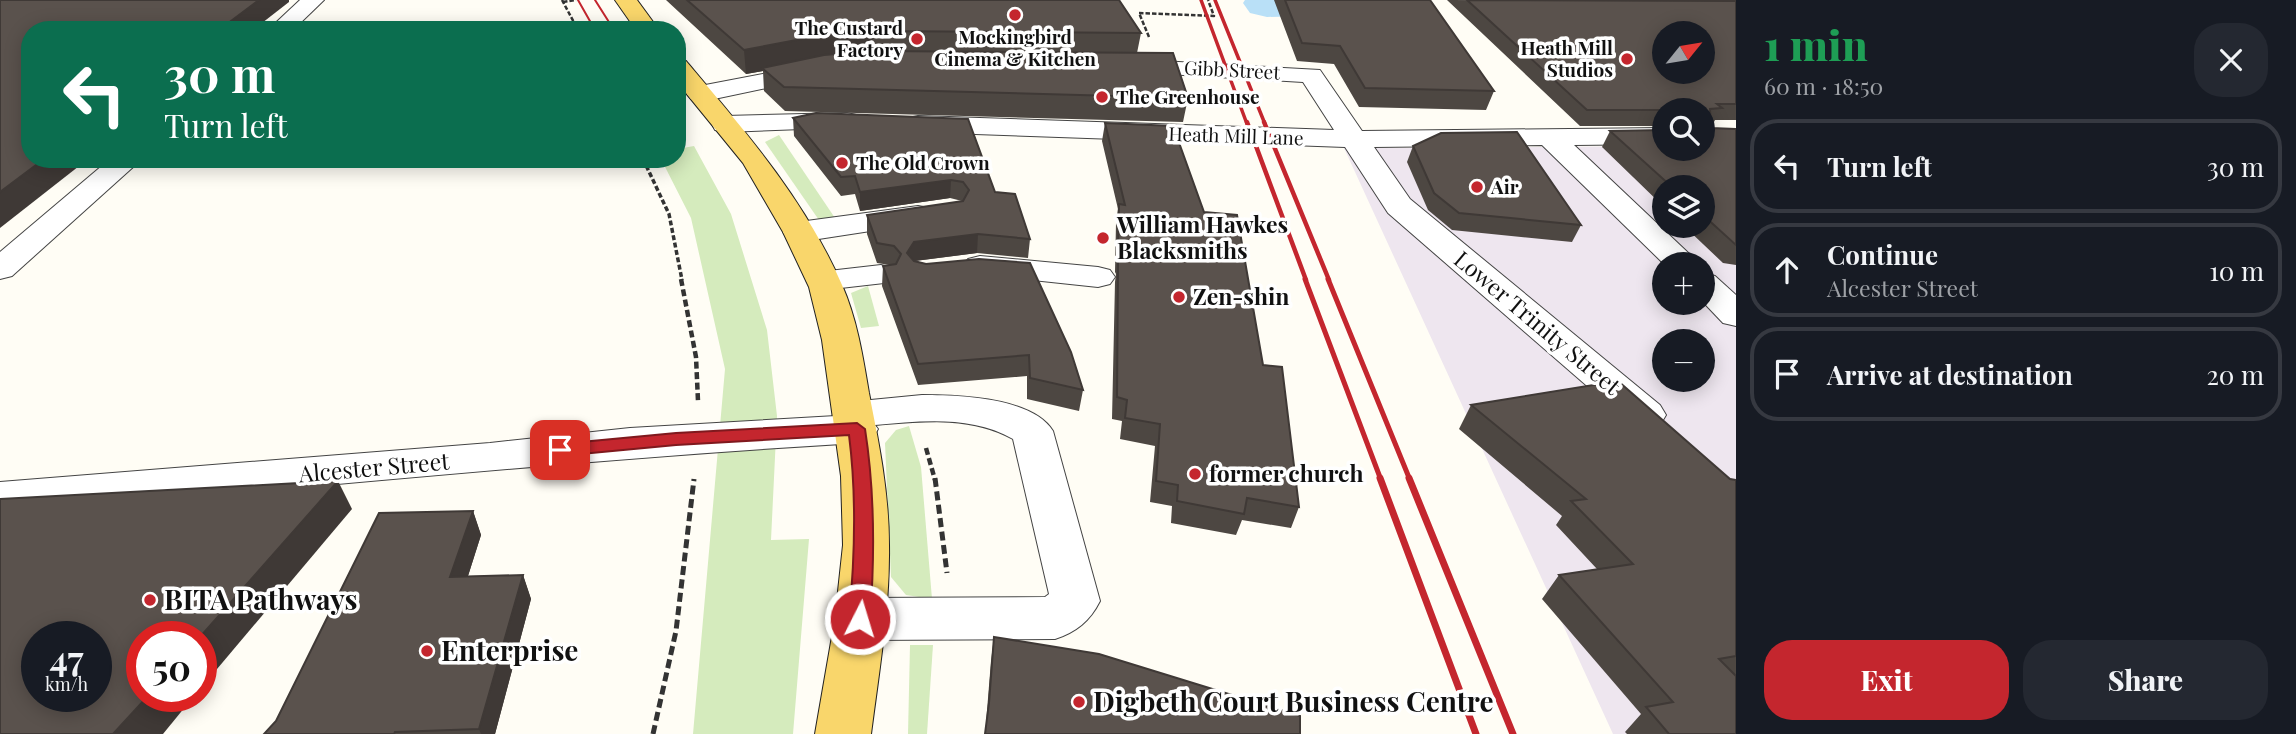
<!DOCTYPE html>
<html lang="en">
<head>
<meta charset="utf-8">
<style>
  :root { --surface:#171b24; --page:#242831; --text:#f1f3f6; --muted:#9ea1a6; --line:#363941; --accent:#c4262e }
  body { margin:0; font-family:"Playfair Display",serif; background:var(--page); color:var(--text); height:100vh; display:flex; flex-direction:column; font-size:26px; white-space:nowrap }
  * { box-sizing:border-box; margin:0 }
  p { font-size:23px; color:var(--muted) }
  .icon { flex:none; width:38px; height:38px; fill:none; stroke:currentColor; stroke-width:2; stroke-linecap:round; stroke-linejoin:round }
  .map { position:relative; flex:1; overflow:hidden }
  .side { display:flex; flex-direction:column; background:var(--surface); width:560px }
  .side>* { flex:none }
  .top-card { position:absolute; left:21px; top:21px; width:665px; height:147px; border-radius:28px; box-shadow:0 4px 18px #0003; background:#0b6e4f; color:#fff; overflow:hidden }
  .needle { width:46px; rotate:60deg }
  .tools { position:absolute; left:1652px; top:21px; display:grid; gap:14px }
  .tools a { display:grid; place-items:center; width:63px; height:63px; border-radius:50%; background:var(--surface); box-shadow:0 4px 18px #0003; font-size:35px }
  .speed { position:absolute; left:21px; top:621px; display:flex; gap:14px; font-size:35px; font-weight:700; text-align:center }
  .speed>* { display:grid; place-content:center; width:91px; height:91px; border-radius:50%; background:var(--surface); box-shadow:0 4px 18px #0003; line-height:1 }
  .speed small { font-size:18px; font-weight:400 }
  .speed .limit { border:10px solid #d22; background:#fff; color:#111 }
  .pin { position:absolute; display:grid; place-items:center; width:60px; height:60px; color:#fff; margin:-30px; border-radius:14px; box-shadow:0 4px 10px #0006 }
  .me { position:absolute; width:77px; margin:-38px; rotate:5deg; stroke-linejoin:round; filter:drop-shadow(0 0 5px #0008) }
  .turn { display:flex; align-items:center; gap:24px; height:147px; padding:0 28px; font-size:32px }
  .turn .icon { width:91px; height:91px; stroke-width:2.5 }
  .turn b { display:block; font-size:49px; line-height:60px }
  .round { display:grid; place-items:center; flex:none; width:74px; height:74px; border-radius:28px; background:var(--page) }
  .overview { display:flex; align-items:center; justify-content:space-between; height:119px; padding:0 28px }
  h1 { font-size:42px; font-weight:800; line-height:52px; color:#1e9e55 }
  .primary-button { display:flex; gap:14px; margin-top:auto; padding:14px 28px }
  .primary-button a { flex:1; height:80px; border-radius:28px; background:var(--accent); color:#fff; font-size:28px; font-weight:800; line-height:80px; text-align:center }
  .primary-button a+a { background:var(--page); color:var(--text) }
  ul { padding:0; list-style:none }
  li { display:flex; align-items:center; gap:21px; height:94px; margin:0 14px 10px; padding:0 14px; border:4px solid var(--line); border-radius:28px }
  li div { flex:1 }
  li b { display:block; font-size:26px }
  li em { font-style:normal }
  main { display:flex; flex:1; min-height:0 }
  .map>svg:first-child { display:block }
  .industrial { fill:#eee6ef; fill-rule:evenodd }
  .green { fill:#d5ebbd }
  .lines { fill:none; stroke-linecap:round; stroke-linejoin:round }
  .river { fill:#b9e0f7; fill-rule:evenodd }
  .minor-casing { stroke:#444; stroke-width:2 }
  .major-casing { stroke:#222; stroke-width:2 }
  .path-far3 { stroke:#333; stroke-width:2.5; stroke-dasharray:4.5 2; stroke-linecap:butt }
  .path-far2 { stroke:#333; stroke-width:3.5; stroke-dasharray:5 2.5; stroke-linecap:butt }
  .path-far1 { stroke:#333; stroke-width:4.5; stroke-dasharray:7 3.5; stroke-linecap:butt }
  .path { stroke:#333; stroke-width:5; stroke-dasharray:9 4.5; stroke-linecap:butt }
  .minor { fill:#fff; fill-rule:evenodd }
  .major { fill:#f9d66b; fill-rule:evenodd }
  .tram { stroke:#c4262e; stroke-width:2 }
  .rail-far3 { stroke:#c4262e; stroke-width:3.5 }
  .rail-far2 { stroke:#c4262e; stroke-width:4.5 }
  .rail-far1 { stroke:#c4262e; stroke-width:5 }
  .rail { stroke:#c4262e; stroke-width:7 }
  .wall { fill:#4d4742 }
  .shaded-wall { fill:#3f3936 }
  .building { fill:#5a524d; stroke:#3f3936; stroke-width:2; fill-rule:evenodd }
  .route { fill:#c4262e; stroke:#7f191e; stroke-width:2 }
  .poi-dot { fill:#c4262e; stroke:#fff; stroke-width:2.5 }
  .labels { text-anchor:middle; stroke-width:7; stroke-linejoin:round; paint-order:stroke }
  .far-poi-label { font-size:19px; font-weight:bold; fill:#111; stroke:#fff; text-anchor:start }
  .far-street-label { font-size:19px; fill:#111; stroke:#fff }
  .poi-label { font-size:23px; font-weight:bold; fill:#111; stroke:#fff; text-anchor:start }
  .street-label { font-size:23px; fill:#111; stroke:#fff }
  .near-poi-label { font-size:28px; font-weight:bold; fill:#111; stroke:#fff; text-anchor:start }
</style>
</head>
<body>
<main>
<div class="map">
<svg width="1736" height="734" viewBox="0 0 1736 734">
  <rect width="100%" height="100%" fill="#fffdf5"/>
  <path class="industrial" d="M1664,146V149H1703L1736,146V734H1613L1344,148ZM1664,187H1703V226H1664ZM1664,264H1703V303H1664ZM1664,341H1703V380H1664Z"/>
  <g class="green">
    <path d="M779,135L837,221L821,223L765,142Z"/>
    <path d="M694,146L731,214L767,330L777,416L771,540L809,539L793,734H693L725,369L691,218L661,159H677V149Z"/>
    <path d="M868,286L879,326L861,328L851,293Z"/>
    <path d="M909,426L921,467L932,599L906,595L891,577L885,443L896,430Z"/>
    <path d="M910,645H933L927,734H908Z"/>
  </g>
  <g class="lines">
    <path class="river" d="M1245,0H1403L1396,10L1379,14L1267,17L1250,13L1243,3Z"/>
    <g class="minor-casing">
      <g id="minor">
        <path d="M300,0H324L293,30H268Z"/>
        <path d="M1125,59L1320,70L1362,131L1664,128V144L1574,145L1700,264H1664L1542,145L1374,147L1410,199L1660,405L1666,415L1660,425L1646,429L1632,425L1388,213L1345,147L918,132L908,130L905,124L908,118L918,116L1334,130L1303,82L1116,71L1113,66L1116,61Z"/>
        <path d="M814,64L823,66L826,71L823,76L700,102L691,99L687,94L691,89L700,86Z"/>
        <path d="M847,113L856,115L860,121L856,127L725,132L715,130L712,124L715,118L725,116Z"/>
        <path d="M110,159H142L12,276L0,279V252Z"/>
        <path d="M918,206L929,208L934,215L929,222L799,242L788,239L783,232L788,225L799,222Z"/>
        <path d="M980,256L1098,267L1110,270L1115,277L1110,284L1098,287L968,273L963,266L968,259Z"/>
        <path d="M881,265L893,268L898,275L893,282L823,290L811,287L806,280L811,273Z"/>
        <path d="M1703,273L1715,276L1736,295V326L1723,323L1703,302Z"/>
        <path d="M922,395C958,395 1032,397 1053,431L1100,601C1090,621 1076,632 1055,639L860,640L842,634L835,619L842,604L860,598L1045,597L1049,594L1013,439C971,415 921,421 875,425L878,429L872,439L857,443C571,460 286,490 0,514V482L490,443L630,428L836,416L834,413L840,403Z"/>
      </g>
    </g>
    <g class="major-casing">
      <g id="major">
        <path d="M615,0H637L659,30H636Z"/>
        <path d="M677,59L686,61C745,131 805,200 842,285C857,319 863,357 869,393C879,443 889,493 889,545C890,608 879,672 871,734H815L835,619L843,545L841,476L822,340L809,287L783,232L743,163L677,82Z"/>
      </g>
    </g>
    <g class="path-far3">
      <path d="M562,0L578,30"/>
      <path d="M563,2L576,0"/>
      <path d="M1149,37L1139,13L1214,16L1208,0"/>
    </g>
    <path class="path-far2" d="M643,159L669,214L682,280"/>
    <g class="path-far1">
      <path d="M681,279L696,357L698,401"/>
      <path d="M926,448L935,480"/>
    </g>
    <g class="path">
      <path d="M935,478L947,573"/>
      <path d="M653,734L676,631L694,479"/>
    </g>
    <use href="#minor" class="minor"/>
    <use href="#major" class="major"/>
    <g class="tram">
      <path d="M578,0L595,30"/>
      <path d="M595,0L614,30"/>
      <path d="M677,132L683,142"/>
    </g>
    <g class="rail-far3">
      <path d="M1201,0L1247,124"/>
      <path d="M1215,0L1265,124"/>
    </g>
    <g class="rail-far2">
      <path d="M1247,122L1306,280"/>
      <path d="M1264,122L1329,280"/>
    </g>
    <g class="rail-far1">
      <path d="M1305,279L1381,480"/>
      <path d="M1328,279L1410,480"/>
    </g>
    <g class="rail">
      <path d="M1380,478L1476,734"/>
      <path d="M1409,478L1513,734"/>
    </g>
  </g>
  <g class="wall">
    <path d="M666,0H1119L1141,33L1137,53L1188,98L1183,122L785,111L764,91L763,71L746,74Z"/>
    <path d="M1274,0H1430L1494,91L1486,110L1359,107L1334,64L1297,61Z"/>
    <path d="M1447,0L1736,1V120H1715L1713,124L1710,125L1711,128L1736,129V265L1723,263L1684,226H1703V187H1664V207L1602,147L1610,131L1664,149L1703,110H1664V126H1580Z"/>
    <path d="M793,118L995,192L1030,239L1028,258L977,253L915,261L1083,390L1079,411L1027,399V376L918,385L882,286L883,266L890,265L877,263L867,234V215L962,201L950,198L860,211L855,194L841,196L794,136Z"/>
    <path d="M1105,123L1204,212L1263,365L1299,507L1291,528L1242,520L1236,535L1171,523L1172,506L1150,502L1155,446L1120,439L1122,421L1112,419L1115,282L1116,274L1115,272L1116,223L1118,209L1102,141Z"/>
    <path d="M1413,146L1581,225L1572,242L1452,230L1428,210L1407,162Z"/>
    <path d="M1471,405L1736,480V734H1627L1625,732L1641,714L1542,599L1559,575L1597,569L1556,525L1562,516L1459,429Z"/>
    <path d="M473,511L481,535L468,576L523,575L531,599L495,734H264Z"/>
    <path d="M994,637L1099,654L986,723L991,661Z"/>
  </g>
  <g class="shaded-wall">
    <path d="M259,0H289V2L253,30H219Z"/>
    <path d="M873,31V54L762,68L763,71L746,74L744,50L823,35Z"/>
    <path d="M44,159H88L0,228V192Z"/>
    <path d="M951,180L950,198L860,211V192Z"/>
    <path d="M978,234L977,253L914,261L907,253L914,242Z"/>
    <path d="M338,481L352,509L201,688L200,637Z"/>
    <path d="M473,511L481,535L460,601L450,577Z"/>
    <path d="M523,575L531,599L495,734H481L479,729Z"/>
    <path d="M148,696H194L163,734H113Z"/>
  </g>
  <g class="building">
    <path d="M0,0H259L219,30H30V159H44L0,192Z"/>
    <path d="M687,0H1119L1141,33L873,31L823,35L744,50Z"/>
    <path d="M1285,0H1430L1494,91L1365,88L1340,46L1302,43Z"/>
    <path d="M1467,0L1736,1V104H1717L1722,108L1710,109L1711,128L1736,129V245L1703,215V187H1672L1610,131L1664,130V149H1703V110H1587ZM1664,33H1703V72H1664Z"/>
    <path d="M873,51L1173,53L1188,98L784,87L762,68L824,55Z"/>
    <path d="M816,113L968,119L995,192L1015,194L1030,239L978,234L914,242L907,253L914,261L926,264L979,259L1030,263L1071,352L1083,390L1030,378L1029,355L918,364L883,266L896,264L901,254L894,246L877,243L867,215L963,201L969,190L963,182L951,180L860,192L855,176L841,177L793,118Z"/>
    <path d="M1105,123L1173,126L1204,212L1237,215L1263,365L1282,367L1299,507L1247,498L1244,514L1177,501L1178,485L1156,481L1160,424L1125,418L1127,400L1117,397L1118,262L1121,257L1118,252L1119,204L1125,205Z"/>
    <path d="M1517,132L1581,225L1459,213L1434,193L1413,146L1441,133Z"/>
    <path d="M1618,381L1730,479L1736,480V656L1719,659L1736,676V734H1669L1646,707L1673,702L1559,575L1633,564L1571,501L1586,499L1471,405Z"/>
    <path d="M338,481L200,637H142V696H148L113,734H0V499ZM37,637H96V696H37Z"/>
    <path d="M473,511L450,577L523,575L479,729L395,732L394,734H264L276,721L379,513Z"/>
    <path d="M994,637L1099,654L1300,716V734H985L989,703Z"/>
  </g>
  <path class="route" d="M857,423L865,429C875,493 875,554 870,619L867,625L860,627L852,625L849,619C855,557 857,497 849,435L676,445L560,456L551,450L560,444L676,433Z"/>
  <g class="poi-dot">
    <circle cx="1015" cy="15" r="7"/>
    <circle cx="917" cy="39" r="7"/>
    <circle cx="1627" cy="59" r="7"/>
    <circle cx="1102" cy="97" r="7"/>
    <circle cx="842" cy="163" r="7"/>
    <circle cx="1477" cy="187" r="7"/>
    <circle cx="1103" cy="238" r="7"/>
    <circle cx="1179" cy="297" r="7"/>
    <circle cx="1195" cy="474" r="7"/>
    <circle cx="150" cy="600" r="7"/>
    <circle cx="427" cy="651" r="7"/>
    <circle cx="1079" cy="702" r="7"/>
  </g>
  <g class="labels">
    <g class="far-poi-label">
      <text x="903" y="35" text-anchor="end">The Custard<tspan x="903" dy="22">Factory</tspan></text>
      <text x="1015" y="44" text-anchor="middle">Mockingbird<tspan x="1015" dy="22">Cinema &amp; Kitchen</tspan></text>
      <text x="1613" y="55" text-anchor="end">Heath Mill<tspan x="1613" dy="22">Studios</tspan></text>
      <text x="1116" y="104">The Greenhouse</text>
      <text x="856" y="170">The Old Crown</text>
      <text x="1491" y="194">Air</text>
    </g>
    <g class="far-street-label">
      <text transform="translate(1232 70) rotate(3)" y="7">Gibb Street</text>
      <text transform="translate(1236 136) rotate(2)" y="7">Heath Mill Lane</text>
    </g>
    <g class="poi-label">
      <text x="1117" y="233">William Hawkes<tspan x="1117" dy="26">Blacksmiths</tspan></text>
      <text x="1193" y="305">Zen-shin</text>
      <text x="1209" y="482">former church</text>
    </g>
    <g class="street-label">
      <text transform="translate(1537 323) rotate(40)" y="8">Lower Trinity Street</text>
      <text transform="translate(374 468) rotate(-5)" y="8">Alcester Street</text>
    </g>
    <g class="near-poi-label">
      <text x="164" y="610">BITA Pathways</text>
      <text x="441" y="661">Enterprise</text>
      <text x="1093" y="712">Digbeth Court Business Centre</text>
    </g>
  </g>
</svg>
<div class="tools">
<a><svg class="needle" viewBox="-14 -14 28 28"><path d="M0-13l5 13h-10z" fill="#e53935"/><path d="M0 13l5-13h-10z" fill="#9ea1a6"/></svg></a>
<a><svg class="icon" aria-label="search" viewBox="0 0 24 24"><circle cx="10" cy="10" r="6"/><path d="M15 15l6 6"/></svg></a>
<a><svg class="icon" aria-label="layers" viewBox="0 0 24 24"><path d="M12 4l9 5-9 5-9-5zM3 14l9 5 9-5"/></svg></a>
<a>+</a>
<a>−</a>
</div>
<div class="speed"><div>47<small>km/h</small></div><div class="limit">50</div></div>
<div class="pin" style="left:560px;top:450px;background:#d93025"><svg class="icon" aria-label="arrive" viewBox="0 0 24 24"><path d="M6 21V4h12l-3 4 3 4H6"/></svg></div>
<svg class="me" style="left:860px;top:619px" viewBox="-20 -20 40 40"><circle r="17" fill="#c4262e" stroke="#fff" stroke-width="3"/><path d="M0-11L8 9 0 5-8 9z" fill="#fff"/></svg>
<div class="top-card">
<div class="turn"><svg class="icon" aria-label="left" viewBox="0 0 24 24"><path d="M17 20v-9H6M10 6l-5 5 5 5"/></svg><div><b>30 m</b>Turn left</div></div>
</div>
</div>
<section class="side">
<div class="overview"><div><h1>1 min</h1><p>60 m · 18:50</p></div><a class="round"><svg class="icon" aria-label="close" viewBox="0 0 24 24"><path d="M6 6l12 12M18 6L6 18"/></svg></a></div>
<ul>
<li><svg class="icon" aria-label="left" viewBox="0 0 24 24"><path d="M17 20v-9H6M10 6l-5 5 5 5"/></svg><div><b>Turn left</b></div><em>30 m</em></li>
<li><svg class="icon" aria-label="ahead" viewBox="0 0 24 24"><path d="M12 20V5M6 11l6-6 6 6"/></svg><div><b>Continue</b><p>Alcester Street</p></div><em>10 m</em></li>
<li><svg class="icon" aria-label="arrive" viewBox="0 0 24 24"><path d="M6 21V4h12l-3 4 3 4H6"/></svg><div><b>Arrive at destination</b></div><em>20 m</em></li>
</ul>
<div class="primary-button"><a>Exit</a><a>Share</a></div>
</section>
</main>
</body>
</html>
